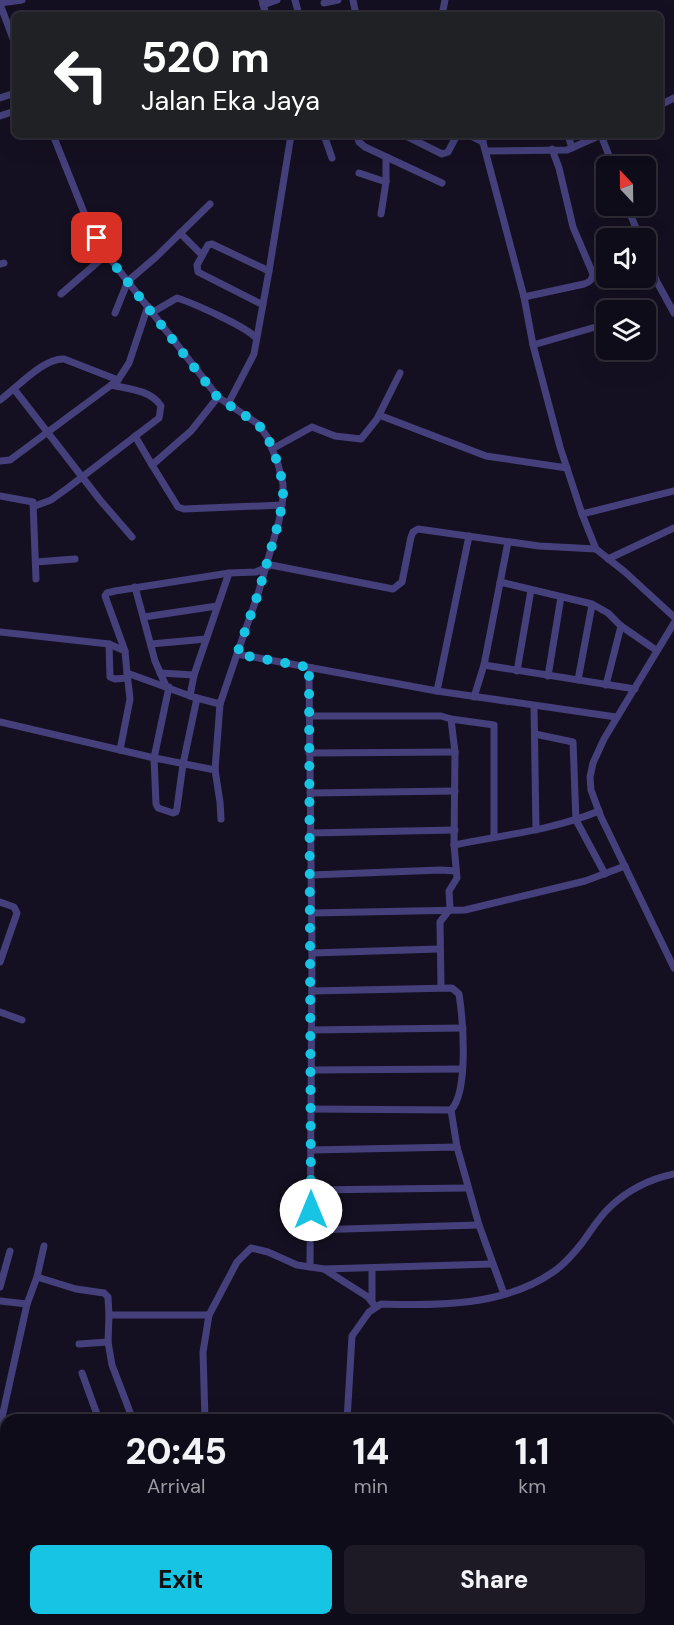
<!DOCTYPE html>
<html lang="en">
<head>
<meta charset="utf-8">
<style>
  :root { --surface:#0f0c19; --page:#1d1a26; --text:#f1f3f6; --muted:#9b9ba2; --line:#2f2c38; --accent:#17c4e4 }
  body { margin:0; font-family:"DM Sans",sans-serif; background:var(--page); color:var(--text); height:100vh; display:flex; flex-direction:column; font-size:22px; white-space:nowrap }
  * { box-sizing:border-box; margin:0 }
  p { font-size:20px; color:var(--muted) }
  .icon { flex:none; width:33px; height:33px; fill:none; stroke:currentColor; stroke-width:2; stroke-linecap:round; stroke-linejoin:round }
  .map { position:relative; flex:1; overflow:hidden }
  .side { position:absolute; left:0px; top:1414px; width:675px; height:212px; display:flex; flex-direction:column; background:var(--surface); border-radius:18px 18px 0 0; box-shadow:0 6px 24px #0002,0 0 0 2px var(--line) }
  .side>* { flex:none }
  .banner { position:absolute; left:12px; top:12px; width:651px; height:126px; border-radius:9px; box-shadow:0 6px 24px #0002,0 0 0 2px var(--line); background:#202124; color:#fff; overflow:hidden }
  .needle { width:39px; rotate:338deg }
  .tools { position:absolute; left:596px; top:156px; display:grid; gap:12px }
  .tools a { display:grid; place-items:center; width:60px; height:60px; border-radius:9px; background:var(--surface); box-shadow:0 6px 24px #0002,0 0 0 2px var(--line); font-size:30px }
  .pin { position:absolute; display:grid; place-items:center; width:51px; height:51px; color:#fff; margin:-26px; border-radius:12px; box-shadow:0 3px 9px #0006 }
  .me { position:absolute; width:66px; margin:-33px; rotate:0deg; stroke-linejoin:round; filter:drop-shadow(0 0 4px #0008) }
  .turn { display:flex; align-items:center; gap:21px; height:126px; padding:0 30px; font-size:27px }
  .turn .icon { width:78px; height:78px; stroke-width:2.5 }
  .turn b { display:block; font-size:42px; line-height:51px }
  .eta { display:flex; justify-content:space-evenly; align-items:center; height:102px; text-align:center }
  .eta b { font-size:36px; font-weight:800; line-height:42px }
  .cta { display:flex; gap:12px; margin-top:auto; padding:12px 30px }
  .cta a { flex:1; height:69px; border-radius:9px; background:var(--accent); color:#111; font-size:24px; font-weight:800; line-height:69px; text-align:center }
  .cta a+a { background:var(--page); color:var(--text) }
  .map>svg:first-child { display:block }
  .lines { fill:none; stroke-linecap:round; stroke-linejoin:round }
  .street { stroke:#45407b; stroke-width:7 }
  .route { stroke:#17c4e4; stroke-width:10; stroke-dasharray:0 18 }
</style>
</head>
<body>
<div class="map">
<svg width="674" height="1625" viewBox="0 0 674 1625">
  <rect width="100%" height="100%" fill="#141021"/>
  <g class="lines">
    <g class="street">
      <path d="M262,0L266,15"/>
      <path d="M295,0L299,15"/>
      <path d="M353,0L356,15"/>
      <path d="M0,3L22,0"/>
      <path d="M324,3L338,0"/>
      <path d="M0,4L15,44"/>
      <path d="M263,5L277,0"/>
      <path d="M442,15L445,0"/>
      <path d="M0,98L15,93"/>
      <path d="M660,105L674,98"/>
      <path d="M0,116L15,111"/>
      <path d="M53,135L89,225L104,251L218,397L258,424L268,438L278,464L283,484V498L279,521L258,594L237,654L437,691L616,717"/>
      <path d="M324,135L332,158"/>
      <path d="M357,135L359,142L365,147L442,183"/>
      <path d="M404,135L442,154L448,152L457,135"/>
      <path d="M469,135L483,142"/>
      <path d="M481,135L524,297L533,345L560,447L582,514"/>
      <path d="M568,135L572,148"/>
      <path d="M601,135L613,166"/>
      <path d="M486,151L567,150L601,135"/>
      <path d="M359,173L386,182"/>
      <path d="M627,206L640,238"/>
      <path d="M381,214L386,182V157"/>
      <path d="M180,233L202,255"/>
      <path d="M645,251L657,282L674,313"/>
      <path d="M0,264L4,263"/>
      <path d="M269,271L291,135"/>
      <path d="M61,294L107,254"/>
      <path d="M524,297L584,284C590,282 592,280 593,274L573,227L559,168L552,149"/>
      <path d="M153,312L177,298C193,303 247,327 256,338"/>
      <path d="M115,313L128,281L156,257L210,204"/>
      <path d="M533,345L606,324"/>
      <path d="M14,389L100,500L132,537"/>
      <path d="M218,397L191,431L152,465L178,507L184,509L282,505"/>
      <path d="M0,400C17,388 43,358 64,359L118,380"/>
      <path d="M228,404L254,354L269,271L212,244L208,245L197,265L198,272L263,305"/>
      <path d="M379,415L486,456L567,468"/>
      <path d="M135,436L152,465"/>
      <path d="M272,449L312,427L335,436L361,439L377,419L400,373"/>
      <path d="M0,461L10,460L118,380L129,363L148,306"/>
      <path d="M674,491L582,514L596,549L625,572L674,617"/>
      <path d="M0,496L33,502L36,579"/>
      <path d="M35,506L51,500L69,487L159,418L161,406C151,390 129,389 111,385"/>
      <path d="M608,559L674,528"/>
      <path d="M36,562L75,559"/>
      <path d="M500,582L592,604L608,613L621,626L656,650"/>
      <path d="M135,587L155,661L166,686"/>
      <path d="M144,617L217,606"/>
      <path d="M674,623L604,739L593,763L590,777L591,790L601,817L674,968"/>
      <path d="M0,632L109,644L125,651L127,673L193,697L220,704"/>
      <path d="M109,644L110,677L115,679L127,678"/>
      <path d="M151,644L206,639"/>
      <path d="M125,651L105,596L107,593L115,591L229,573L256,572L271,565L393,589L402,582L411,537L413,532L418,529L539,546L596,549"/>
      <path d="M484,665L635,689"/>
      <path d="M517,671L531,590"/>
      <path d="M160,673L194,675"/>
      <path d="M548,676L561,597"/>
      <path d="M578,680L592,605"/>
      <path d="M606,685L621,626"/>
      <path d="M169,687L154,758L156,804L158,808L173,813L176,812L177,808L183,764L197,698"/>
      <path d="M437,691L469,536"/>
      <path d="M190,696L194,675L229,573"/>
      <path d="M474,697L484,665L508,542"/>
      <path d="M534,706L536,830"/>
      <path d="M309,716H441L451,719L455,752L454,845L457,878L449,891L450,909L440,922L441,987"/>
      <path d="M451,719L494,725V837"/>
      <path d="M0,722L150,757L215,770"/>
      <path d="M535,734L573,742L576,820L605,874"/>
      <path d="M120,750L130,699L127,673"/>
      <path d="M309,753L455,752"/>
      <path d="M310,793L455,791"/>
      <path d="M221,819L220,802L215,770L220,704L237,654"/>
      <path d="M310,833L455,830"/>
      <path d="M454,845C503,835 553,830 599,811"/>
      <path d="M311,875L441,870L456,871"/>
      <path d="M0,902L14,907L17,913L0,962"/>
      <path d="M311,913L465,910L585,881L625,866"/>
      <path d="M312,953L439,949"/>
      <path d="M0,1012L22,1020"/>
      <path d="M311,1030L463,1028"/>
      <path d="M311,1070L462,1069"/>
      <path d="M311,1109L451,1110C469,1091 463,1020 459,994L452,988L312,991"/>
      <path d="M451,1110L457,1147"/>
      <path d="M311,1150L457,1147L479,1225L504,1294"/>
      <path d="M311,1190L468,1188"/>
      <path d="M311,1230L479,1225"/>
      <path d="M310,1267L312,953L309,675L312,668"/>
      <path d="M324,1269L492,1264"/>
      <path d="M37,1277L76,1289L104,1293L108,1297L109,1315"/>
      <path d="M0,1287L10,1251"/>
      <path d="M0,1301L27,1304"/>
      <path d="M372,1301V1268"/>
      <path d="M79,1344L108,1342"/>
      <path d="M82,1373L99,1420"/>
      <path d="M133,1420L112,1365L108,1342L109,1315H209"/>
      <path d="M205,1420L203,1352L209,1315L237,1262L251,1248L268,1252L297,1265L324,1269L368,1297L375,1306"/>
      <path d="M347,1420L352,1336L369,1312L381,1304C438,1306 504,1306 553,1272C564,1265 574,1253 582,1243C591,1231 599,1217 610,1207C628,1190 650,1179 674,1174"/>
      <path d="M6,1433L1,1422L27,1304L37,1277L44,1246"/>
      <path d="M0,1497H6"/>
      <path d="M142,1620L143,1625"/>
      <path d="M516,1620L525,1625"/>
      <path d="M80,1624L104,1625"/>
      <path d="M6,1625L9,1620"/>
      <path d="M280,1625L282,1620"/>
    </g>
  </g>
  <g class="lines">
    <path class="route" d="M97,238L106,254L218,398L258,424L268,438L278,464L283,484V498L279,521L258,594L237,654L312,668L309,675L311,1210"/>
  </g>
</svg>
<div class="tools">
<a><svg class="needle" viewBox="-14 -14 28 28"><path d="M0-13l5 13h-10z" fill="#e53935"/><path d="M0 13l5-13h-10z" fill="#9b9ba2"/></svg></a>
<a><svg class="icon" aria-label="sound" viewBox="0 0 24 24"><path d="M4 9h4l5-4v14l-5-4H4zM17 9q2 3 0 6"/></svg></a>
<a><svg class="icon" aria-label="layers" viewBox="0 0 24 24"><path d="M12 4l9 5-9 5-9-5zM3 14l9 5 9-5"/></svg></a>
</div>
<div class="pin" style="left:97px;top:238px;background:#d93025"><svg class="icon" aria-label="arrive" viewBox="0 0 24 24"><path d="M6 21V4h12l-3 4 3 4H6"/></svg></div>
<svg class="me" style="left:311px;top:1210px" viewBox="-20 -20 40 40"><circle r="19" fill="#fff"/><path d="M0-13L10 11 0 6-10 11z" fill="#17c4e4"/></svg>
<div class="banner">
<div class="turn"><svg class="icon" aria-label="left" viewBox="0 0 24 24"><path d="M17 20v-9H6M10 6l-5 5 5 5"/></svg><div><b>520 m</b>Jalan Eka Jaya</div></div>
</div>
<section class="side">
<div class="eta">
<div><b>20:45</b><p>Arrival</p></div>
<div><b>14</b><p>min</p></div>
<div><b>1.1</b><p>km</p></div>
</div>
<div class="cta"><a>Exit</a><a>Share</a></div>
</section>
</div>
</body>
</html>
